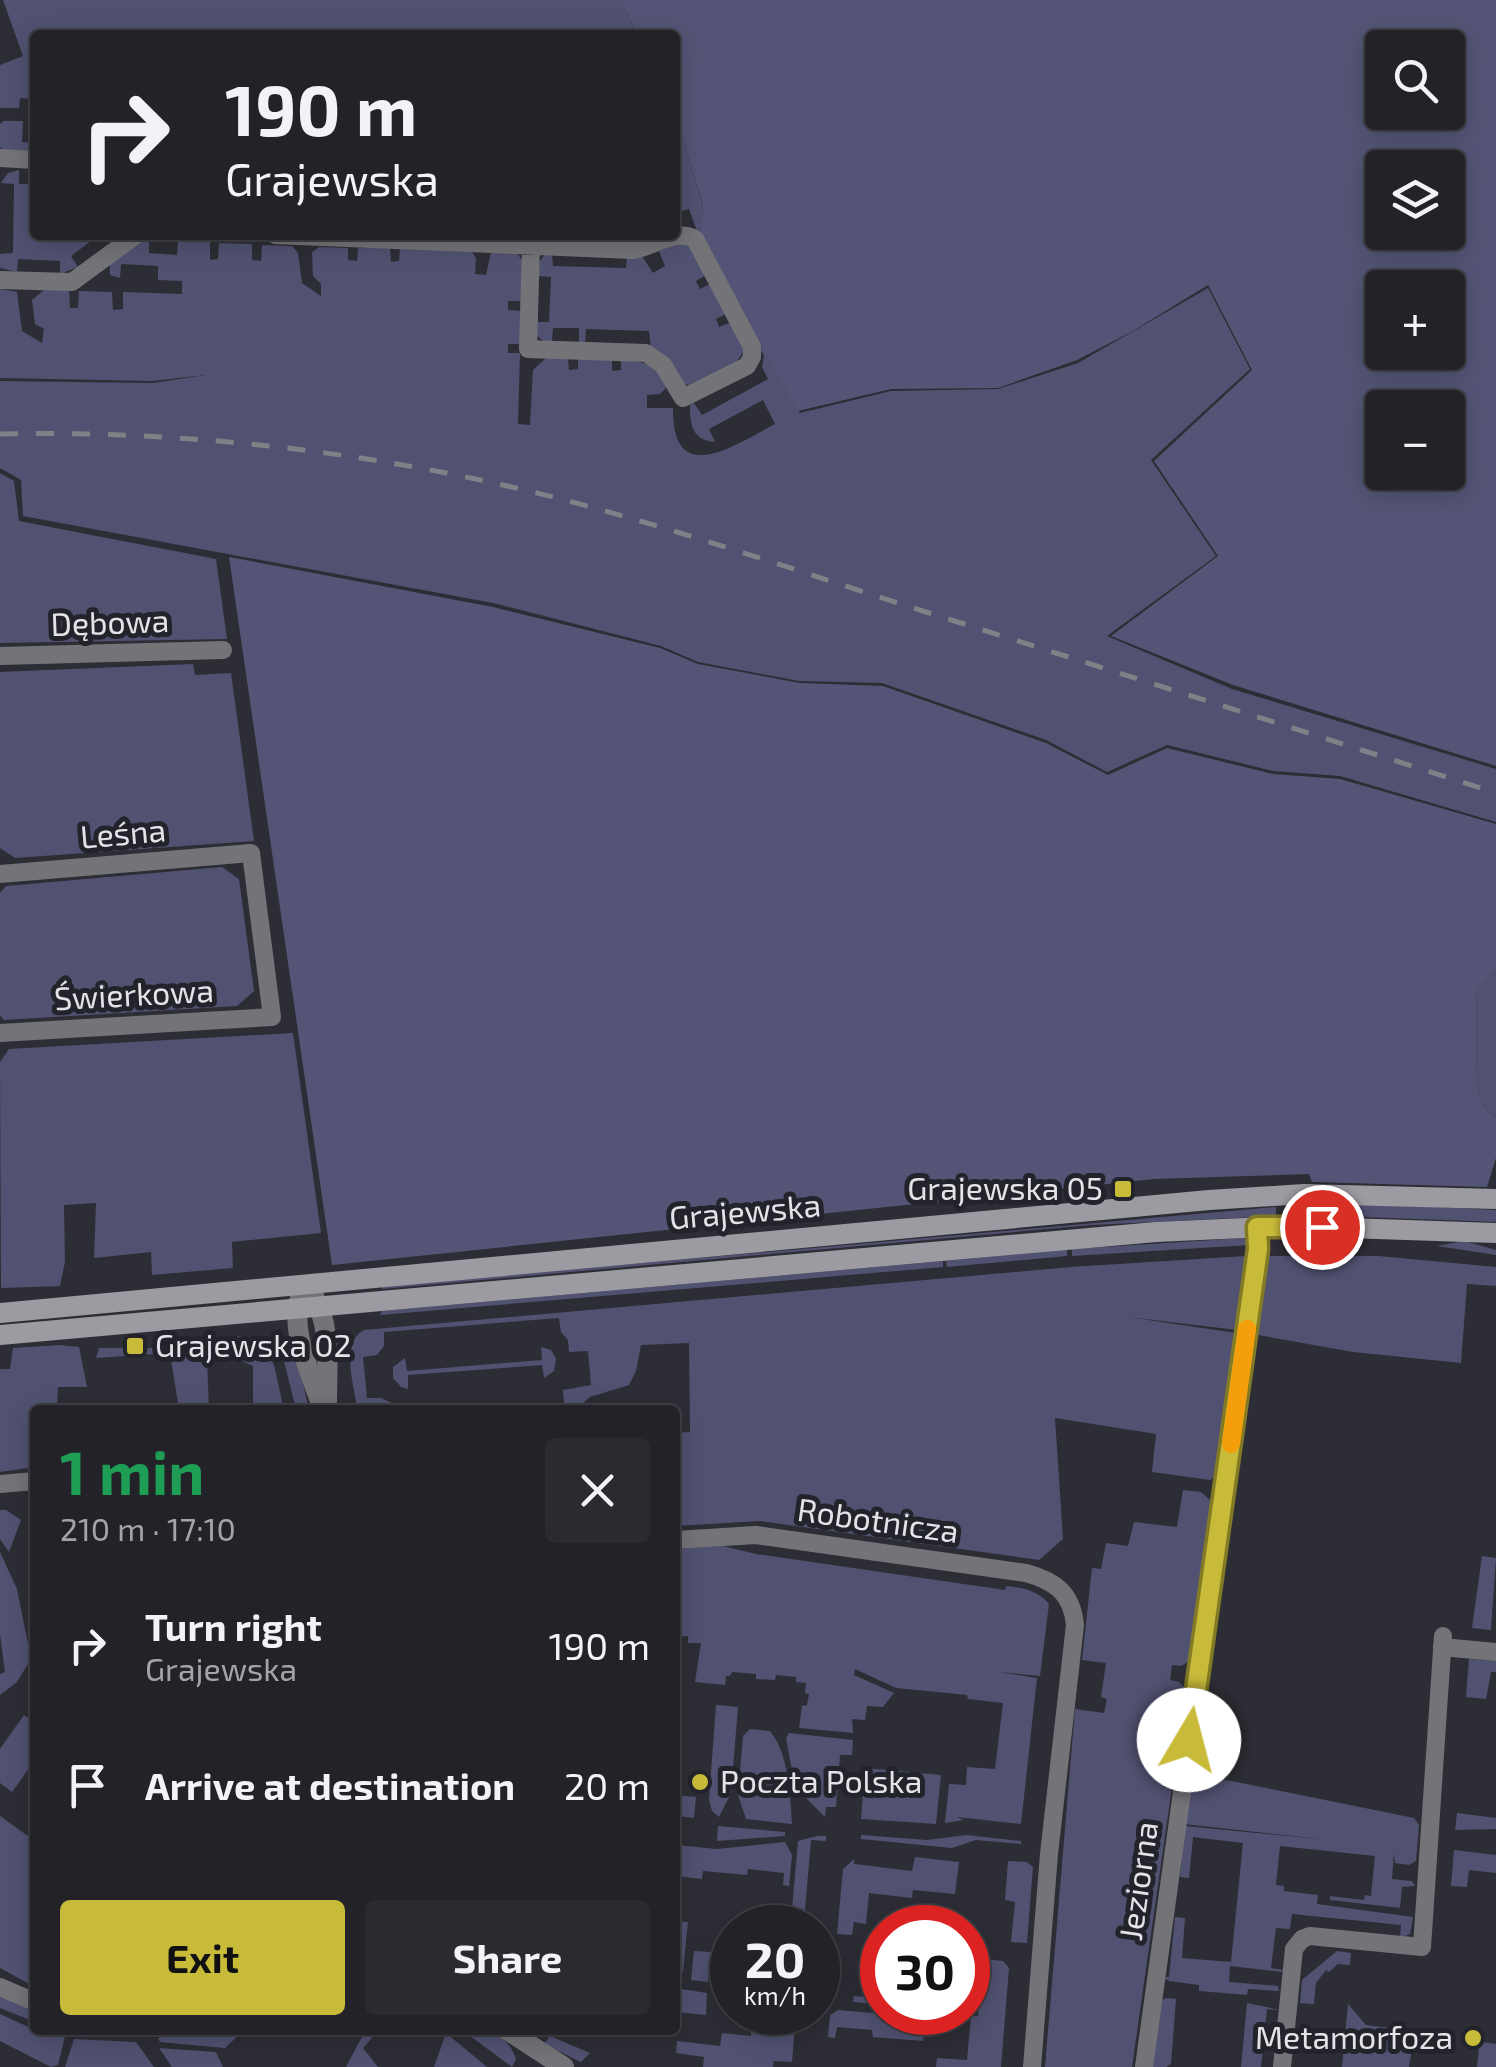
<!DOCTYPE html>
<html lang="en">
<head>
<meta charset="utf-8">
<style>
  :root { --surface:#222228; --page:#2a2a30; --text:#f1f3f6; --muted:#a2a4a8; --line:#3f3f45; --accent:#c9bb3a }
  body { margin:0; font-family:"Exo 2",sans-serif; background:var(--page); color:var(--text); height:100vh; display:flex; flex-direction:column; font-size:38px; white-space:nowrap }
  * { box-sizing:border-box; margin:0 }
  p { font-size:32px; color:var(--muted) }
  .icon { flex:none; width:55px; height:55px; fill:none; stroke:currentColor; stroke-width:2; stroke-linecap:round; stroke-linejoin:round }
  .map { position:relative; flex:1; overflow:hidden }
  .sheet { position:absolute; left:30px; top:1405px; width:650px; height:630px; display:flex; flex-direction:column; background:var(--surface); border-radius:10px; box-shadow:0 5px 25px #0003,0 0 0 2px var(--line) }
  .sheet>* { flex:none }
  .hud { position:absolute; left:30px; top:30px; width:650px; height:210px; border-radius:10px; box-shadow:0 5px 25px #0003,0 0 0 2px var(--line); background:#222228; color:var(--text); overflow:hidden }
  .controls { position:absolute; left:1365px; top:30px; display:grid; gap:20px }
  .controls a { display:grid; place-items:center; width:100px; height:100px; border-radius:10px; background:var(--surface); box-shadow:0 5px 25px #0003,0 0 0 2px var(--line); font-size:50px }
  .speed { position:absolute; left:710px; top:1905px; display:flex; gap:20px; font-size:50px; font-weight:700; text-align:center }
  .speed>* { display:grid; place-content:center; width:130px; height:130px; border-radius:50%; background:var(--surface); box-shadow:0 5px 25px #0003,0 0 0 2px var(--line); line-height:1 }
  .speed small { font-size:25px; font-weight:400 }
  .speed .limit { border:15px solid #d22; background:#fff; color:#111 }
  .pin { position:absolute; display:grid; place-items:center; width:85px; height:85px; color:#fff; margin:-42px; border:5px solid #fff; border-radius:50%; box-shadow:0 2px 10px #0007 }
  .me { position:absolute; width:110px; margin:-55px; rotate:8deg; stroke-linejoin:round; filter:drop-shadow(0 0 8px #0008) }
  .turn { display:flex; align-items:center; gap:35px; height:210px; padding:0 30px; font-size:45px }
  .turn .icon { width:130px; height:130px; stroke-width:2.5 }
  .turn b { display:block; font-size:70px; line-height:85px }
  .round { display:grid; place-items:center; flex:none; width:105px; height:105px; border-radius:10px; background:var(--page) }
  .overview { display:flex; align-items:center; justify-content:space-between; height:170px; padding:0 30px }
  h1 { font-size:60px; font-weight:700; line-height:75px; color:#1e9e55 }
  .action { display:flex; gap:20px; margin-top:auto; padding:20px 30px }
  .action a { flex:1; height:115px; border-radius:10px; background:var(--accent); color:#111; font-size:40px; font-weight:700; line-height:115px; text-align:center }
  .action a+a { background:var(--page); color:var(--text) }
  ul { padding:0; list-style:none }
  li { display:flex; align-items:center; gap:30px; height:140px; padding:0 30px }
  li div { flex:1 }
  li b { display:block; font-size:38px }
  li em { font-style:normal }
  .map>svg:first-child { display:block }
  .green { fill:#515271 }
  .forest { fill:#545576; fill-rule:evenodd }
  .lines { fill:none; stroke-linecap:round; stroke-linejoin:round }
  .minor { stroke:#747478; stroke-width:18 }
  .tertiary { stroke:#747478; stroke-width:20 }
  .secondary { stroke:#9b9ba1; stroke-width:20 }
  .rail { stroke:#808087; stroke-width:5; stroke-dasharray:18 18; stroke-linecap:butt }
  .route-casing { stroke:#837a26; stroke-width:25 }
  .route { stroke:#c9bb3a; stroke-width:18 }
  .slow { stroke:#f59e0b; stroke-width:18 }
  .poi-dot { fill:#c9bb3a; stroke:#23242b; stroke-width:4 }
  .labels { text-anchor:middle; stroke-width:10; stroke-linejoin:round; paint-order:stroke }
  .street-label { font-size:32px; fill:#e3e3e8; stroke:#23242b }
  .poi-label { font-size:32px; fill:#e3e3e8; stroke:#23242b; text-anchor:end }
</style>
</head>
<body>
<div class="map">
<svg width="1496" height="2067" viewBox="0 0 1496 2067">
  <rect width="100%" height="100%" fill="#2d2d35"/>
  <g class="green">
    <path d="M3,0H621L637,35H35V99L20,98L19,108H0V65L23,56Z"/>
    <path d="M675,113L703,207L699,233L800,413L891,391L998,389L1078,363L1208,288L1250,369L1151,460L1216,556L1107,636L1232,689L1496,769V822L1340,776L1273,771L1167,745L1107,772L1046,740L882,683L799,681L698,662L661,646L493,603L23,516L21,480L0,468V381L153,383L206,375L152,381L0,378V289L17,292L22,331L42,343L44,329L35,324L32,300L44,290H69L70,308H78L79,291L112,292L113,310L123,309V292L182,294V281L158,280V266L121,264L120,278L110,275V264L143,240H149V253L177,255L178,241L210,242V260L218,259L219,243L252,244V260L261,261L262,245L292,246L298,253L302,283L321,296V284L313,276L312,252L319,247L348,248V260L357,261L358,248H390L391,262L399,261L400,248L472,252L476,258L475,274L486,275L491,252H516L522,260L521,301H508V310L521,311L520,344H508V353H520L518,424L530,425L533,370L546,358H568L569,370L578,369V359H612V371L621,370V360C646,362 657,363 666,388L660,394L647,395V408H673C672,490 736,444 775,424L763,400L709,429L715,442C692,440 690,425 690,405L694,403L702,415L768,379L762,367L764,356L697,231L689,209L675,213Z"/>
    <path d="M4,121H23L22,142L35,143V154L5,152L0,147V124Z"/>
    <path d="M19,170V184H35V235H99L71,256L78,267L60,274V261L18,259L17,272L0,268V254L13,253L14,184L1,183L8,173Z"/>
    <path d="M678,242L690,244L708,274L696,281L700,289L712,283L728,313L716,319L719,327L732,322L744,351L736,363L689,385L684,384L651,348L649,331L586,329L585,342H579V328H553L552,341H544L537,336L536,322H549L551,277L538,276L539,262L546,253H552L553,266L626,268L627,255L642,256L653,273L665,266L659,251Z"/>
    <path d="M0,473L14,481L19,521L216,559L227,639L0,643Z"/>
    <path d="M193,664L195,675L231,673L254,841L15,858L0,848V672Z"/>
    <path d="M222,867L239,879L254,991L237,1006L4,1020L0,1015V893L6,886Z"/>
    <path d="M1496,969V1118L1484,1107L1477,1089L1476,988Z"/>
    <path d="M293,1033L321,1233L232,1242L233,1268L152,1275L151,1252L94,1258L96,1203L64,1205L65,1262L60,1286L1,1288L0,1062L9,1049Z"/>
    <path d="M1397,1205L1496,1210V1222L1309,1215V1206Z"/>
    <path d="M1276,1207V1216L1092,1225L382,1289V1286Z"/>
    <path d="M1244,1238L1249,1245L1072,1256V1249Z"/>
    <path d="M1464,1241L1496,1250V1255L1437,1246Z"/>
    <path d="M1067,1249V1256L947,1267L946,1261Z"/>
    <path d="M1247,1256L1237,1330L1128,1317L1236,1333L1215,1476L1210,1480L1152,1472L1156,1434L1055,1418L1063,1539L1039,1560L760,1521L675,1526V1433L690,1432L689,1343L641,1345L636,1371L629,1385L590,1397L579,1407L551,1409L546,1405L564,1403L563,1390L591,1385L588,1351L569,1352L568,1340L561,1332L559,1318L384,1332V1346L377,1355L363,1357L367,1398H381L392,1403L393,1410H357C355,1386 339,1343 364,1330L1071,1267Z"/>
    <path d="M1265,1256H1378L1496,1267V1286L1467,1284L1461,1363L1353,1352L1258,1335L1265,1282L1261,1280Z"/>
    <path d="M943,1261V1267L380,1315L382,1311Z"/>
    <path d="M243,1336L265,1348L274,1365L284,1410H253V1366L208,1346L207,1340Z"/>
    <path d="M178,1344L207,1359L209,1410H179L170,1353L96,1358L99,1348H128L130,1351C147,1350 159,1345 178,1344Z"/>
    <path d="M60,1345L79,1347L87,1387H58L57,1410H35V1467L0,1472V1369H10L13,1348Z"/>
    <path d="M541,1347L551,1350L556,1359L554,1371L544,1378L542,1365L408,1375V1389L401,1387L393,1378V1367L405,1358L407,1371L542,1360Z"/>
    <path d="M294,1350L297,1357L309,1410H296L284,1361Z"/>
    <path d="M1183,1490L1201,1492L1211,1501L1190,1661L1181,1666L1172,1665L1170,1680L1179,1682L1186,1689L1132,2067H1045L1075,1709L1104,1713L1107,1699L1101,1697L1106,1663L1082,1660L1092,1568L1101,1569L1106,1543L1128,1546L1134,1522L1177,1527Z"/>
    <path d="M0,1510H6L21,1520L9,1552L0,1539Z"/>
    <path d="M723,1546L756,1554L1005,1590L1006,1586C1024,1588 1037,1590 1049,1604L1040,1676L999,1672L1037,1678L1021,1824L957,1817L964,1820L945,1823L949,1784L966,1785L967,1767L995,1769L1003,1703L968,1699L967,1695L896,1688L855,1669L854,1675L894,1693L883,1707L867,1706L865,1720L852,1719L853,1733L799,1728L802,1706L807,1705L809,1694L805,1693L806,1683L796,1682V1677L776,1675L775,1680L756,1679V1674L732,1672L730,1676H726L725,1685L695,1682L701,1643H688V1636L675,1637V1549Z"/>
    <path d="M0,1552L17,1589L31,1659L17,1682L0,1695V1674L5,1672L0,1634Z"/>
    <path d="M1482,1556L1496,1558L1491,1630L1472,1628Z"/>
    <path d="M1469,1659L1496,1661V1672H1491L1486,1699L1466,1697Z"/>
    <path d="M716,1705L738,1707L731,1793L719,1817L712,1811L709,1800Z"/>
    <path d="M24,1715L35,1723V1760L12,1792L0,1783V1749Z"/>
    <path d="M750,1729L770,1731C789,1754 790,1795 792,1824L746,1819L738,1795L743,1736Z"/>
    <path d="M789,1733L853,1740L852,1755H840L836,1807H826L825,1817L795,1787L786,1738Z"/>
    <path d="M865,1768L941,1775L936,1824L861,1819Z"/>
    <path d="M1202,1775L1414,1818L1419,1825L1416,1861L1409,1865L1395,1863L1394,1853L1392,1879L1412,1881L1415,1886L1402,1887L1400,1908L1330,1900V1896L1364,1900L1365,1895L1371,1896L1375,1856L1280,1846L1276,1885L1284,1886V1891L1318,1895L1317,1904L1413,1917L1410,1934L1400,1938L1401,1925L1292,1914L1290,1929L1276,1928L1271,1968L1283,1970L1282,1972L1230,1966L1229,1982L1278,1986L1279,1991L1248,1989L1247,1995L1199,1991V1985L1169,1981L1163,1977H1169L1175,1917L1185,1918L1182,1958L1231,1962L1243,1843L1193,1837L1189,1878L1180,1877L1185,1826L1330,1840L1184,1824L1190,1783Z"/>
    <path d="M675,1795L696,1797L694,1818L675,1816Z"/>
    <path d="M1457,1813L1496,1818V1829L1455,1830Z"/>
    <path d="M0,1816L35,1841L33,1986L0,1968Z"/>
    <path d="M718,1826L785,1832V1836L717,1841Z"/>
    <path d="M861,1835L927,1840L967,1835L1021,1841V1844L976,1840L952,1848L861,1839Z"/>
    <path d="M817,1836H826V1841L811,1840L804,1921H791L798,1841Z"/>
    <path d="M785,1842L792,1855L789,1886L783,1885L784,1873L748,1869L747,1875L703,1871L702,1879L675,1876V1845L717,1849Z"/>
    <path d="M1454,1850L1496,1855V1873L1469,1870L1467,1887L1451,1886Z"/>
    <path d="M915,1857L959,1862L955,1894L913,1890L912,1898L869,1893L866,1924L854,1922L852,1935L837,1934L843,1869L854,1859V1864L912,1871Z"/>
    <path d="M1008,1861L1027,1862L1033,1867L1027,1943L1011,1942L1015,1902L1005,1900Z"/>
    <path d="M675,1921L688,1922L683,1971L675,1978Z"/>
    <path d="M880,1940L882,2005L853,2002L854,1996L868,1997L871,1962L879,1963Z"/>
    <path d="M694,1951L711,1952L708,1982L691,1980Z"/>
    <path d="M1337,1951L1351,1953L1350,1965L1338,1964L1329,1972L1326,1970L1316,1983L1314,2004L1300,2003L1302,1980Z"/>
    <path d="M983,1959L1003,1961L1009,1968L1001,2067H936L937,2058L967,2060L971,2016H978Z"/>
    <path d="M675,1988L707,1993L706,2015L675,2012Z"/>
    <path d="M0,1996L35,2010V2022L0,2008Z"/>
    <path d="M1166,1998L1176,1999L1171,2064L1166,2067H1150L1160,2001Z"/>
    <path d="M1247,2003L1280,2010L1267,2009L1261,2067H1241Z"/>
    <path d="M1348,2004L1366,2025L1415,2031L1409,2067H1342Z"/>
    <path d="M838,2010L921,2017L925,2021L923,2041L873,2037L872,2030L837,2027L835,2038L828,2037L830,2015Z"/>
    <path d="M753,2013H796L792,2062L774,2061L773,2067H703L704,2057L676,2053L677,2041L720,2046L722,2033L751,2036Z"/>
    <path d="M0,2014L35,2030L65,2036L58,2065L51,2067L0,2041Z"/>
    <path d="M196,2030H244L225,2048L160,2042L158,2038Z"/>
    <path d="M379,2030L363,2048L378,2067H346L365,2031Z"/>
    <path d="M462,2030C485,2030 508,2033 516,2059L512,2067Z"/>
    <path d="M446,2033L487,2067H434Z"/>
    <path d="M550,2036L590,2053L581,2062L544,2044Z"/>
    <path d="M74,2039L136,2042L154,2067H65Z"/>
    <path d="M1484,2042L1496,2044V2067H1477L1479,2047Z"/>
    <path d="M159,2048L216,2052L223,2067H172Z"/>
  </g>
  <g class="forest">
    <path d="M621,0H1496V766L1233,685L1111,636L1218,556L1154,461L1252,370L1208,285L1131,332L1077,360L998,388L891,389L798,411L699,233L703,206L675,113V35H637ZM1382,48H1448V112H1382ZM1382,168H1448V232H1382ZM1382,288H1448V352H1382ZM1382,408H1448V472H1382Z"/>
    <path d="M229,557L493,607L660,648L698,664L800,683L883,686L1046,743L1108,775L1167,748L1273,774L1340,779L1496,824V969L1476,989L1477,1089L1484,1107L1496,1118V1158L1487,1187L1312,1182L1309,1174L1154,1179L332,1265Z"/>
  </g>
  <g class="lines">
    <g class="minor">
      <path d="M0,158L35,160"/>
      <path d="M275,235L633,250C653,247 676,228 695,239L752,347V357L747,366L683,398L663,365L646,353L528,349L531,245"/>
      <path d="M0,280L72,282L136,235"/>
      <path d="M0,656L223,650"/>
      <path d="M0,874L251,853L272,1017L0,1033"/>
      <path d="M0,1484L35,1481"/>
      <path d="M675,1540L756,1535L1026,1573C1055,1581 1072,1593 1075,1625L1049,1854L1032,2067"/>
      <path d="M1442,1647L1496,1652"/>
      <path d="M0,1987L35,2002"/>
      <path d="M1144,2067L1257,1249V1227"/>
      <path d="M1282,2067L1294,1949L1302,1939L1310,1936L1422,1947L1443,1636"/>
    </g>
    <g class="tertiary">
      <path d="M302,1292C287,1328 312,1375 323,1410"/>
      <path d="M312,1293C332,1325 327,1366 327,1402"/>
      <path d="M507,2030L564,2067"/>
    </g>
    <g class="secondary">
      <path d="M0,1313L1209,1200L1304,1194L1496,1199"/>
      <path d="M0,1335L1156,1232L1287,1226L1496,1233"/>
    </g>
    <path class="rail" d="M0,434C191,430 384,453 569,501C689,533 807,574 926,612C1116,672 1306,732 1496,793"/>
  </g>
  <g class="lines">
    <g class="route-casing">
      <path id="route" d="M1189,1740L1258,1249L1257,1227H1322"/>
    </g>
    <use href="#route" class="route"/>
    <path class="slow" d="M1231,1444L1247,1329"/>
  </g>
  <g class="poi-dot">
    <rect x="1113" y="1179" width="20" height="20" rx="5"/>
    <rect x="125" y="1336" width="20" height="20" rx="5"/>
    <circle cx="700" cy="1782" r="10"/>
    <circle cx="1473" cy="2038" r="10"/>
  </g>
  <g class="labels">
    <g class="street-label">
      <text transform="translate(110 623) rotate(-2)" y="11">Dębowa</text>
      <text transform="translate(123 834) rotate(-5)" y="11">Leśna</text>
      <text transform="translate(134 995) rotate(-3)" y="11">Świerkowa</text>
      <text transform="translate(745 1212) rotate(-5)" y="11">Grajewska</text>
      <text transform="translate(878 1521) rotate(8)" y="11">Robotnicza</text>
      <text transform="translate(1139 1881) rotate(-82)" y="11">Jeziorna</text>
    </g>
    <g class="poi-label">
      <text x="1103" y="1200">Grajewska 05</text>
      <text x="155" y="1357" text-anchor="start">Grajewska 02</text>
      <text x="720" y="1793" text-anchor="start">Poczta Polska</text>
      <text x="1453" y="2049">Metamorfoza</text>
    </g>
  </g>
</svg>
<div class="controls">
<a><svg class="icon" aria-label="search" viewBox="0 0 24 24"><circle cx="10" cy="10" r="6"/><path d="M15 15l6 6"/></svg></a>
<a><svg class="icon" aria-label="layers" viewBox="0 0 24 24"><path d="M12 4l9 5-9 5-9-5zM3 14l9 5 9-5"/></svg></a>
<a>+</a>
<a>−</a>
</div>
<div class="speed"><div>20<small>km/h</small></div><div class="limit">30</div></div>
<div class="pin" style="left:1322px;top:1227px;background:#d93025"><svg class="icon" aria-label="arrive" viewBox="0 0 24 24"><path d="M6 21V4h12l-3 4 3 4H6"/></svg></div>
<svg class="me" style="left:1189px;top:1740px" viewBox="-20 -20 40 40"><circle r="19" fill="#fff"/><path d="M0-13L10 11 0 6-10 11z" fill="#c9bb3a"/></svg>
<div class="hud">
<div class="turn"><svg class="icon" aria-label="right" viewBox="0 0 24 24"><path d="M7 20v-9h11M14 6l5 5-5 5"/></svg><div><b>190 m</b>Grajewska</div></div>
</div>
<section class="sheet">
<div class="overview"><div><h1>1 min</h1><p>210 m · 17:10</p></div><a class="round"><svg class="icon" aria-label="close" viewBox="0 0 24 24"><path d="M6 6l12 12M18 6L6 18"/></svg></a></div>
<ul>
<li><svg class="icon" aria-label="right" viewBox="0 0 24 24"><path d="M7 20v-9h11M14 6l5 5-5 5"/></svg><div><b>Turn right</b><p>Grajewska</p></div><em>190 m</em></li>
<li><svg class="icon" aria-label="arrive" viewBox="0 0 24 24"><path d="M6 21V4h12l-3 4 3 4H6"/></svg><div><b>Arrive at destination</b></div><em>20 m</em></li>
</ul>
<div class="action"><a>Exit</a><a>Share</a></div>
</section>
</div>
</body>
</html>
